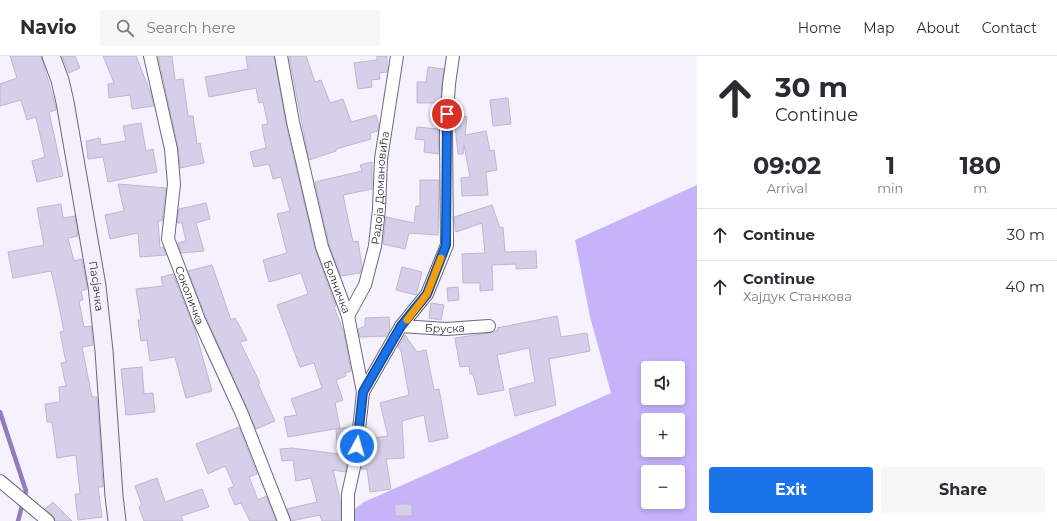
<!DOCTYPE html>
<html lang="en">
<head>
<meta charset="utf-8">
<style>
  :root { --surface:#fff; --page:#f7f7f7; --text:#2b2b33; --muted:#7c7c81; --line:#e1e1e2; --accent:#1a73e8 }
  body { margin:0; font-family:Montserrat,sans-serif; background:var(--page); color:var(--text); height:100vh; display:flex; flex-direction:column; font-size:15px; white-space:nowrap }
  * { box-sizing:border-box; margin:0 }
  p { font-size:13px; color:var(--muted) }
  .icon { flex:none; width:22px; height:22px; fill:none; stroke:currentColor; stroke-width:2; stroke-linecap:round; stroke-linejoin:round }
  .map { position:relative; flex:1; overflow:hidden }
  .details { display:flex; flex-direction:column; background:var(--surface); width:360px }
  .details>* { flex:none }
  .top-card { background:#fff; color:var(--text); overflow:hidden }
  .tools { position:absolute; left:641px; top:305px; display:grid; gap:8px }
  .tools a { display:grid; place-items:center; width:44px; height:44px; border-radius:4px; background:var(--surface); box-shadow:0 2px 6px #0003; font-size:20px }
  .pin { position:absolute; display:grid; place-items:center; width:34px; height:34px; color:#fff; margin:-17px; border:2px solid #fff; border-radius:50%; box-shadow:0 1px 4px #0007 }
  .me { position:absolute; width:44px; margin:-22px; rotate:6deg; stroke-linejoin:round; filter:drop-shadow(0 0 3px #0008) }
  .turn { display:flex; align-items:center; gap:14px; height:84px; padding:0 12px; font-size:18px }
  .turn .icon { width:52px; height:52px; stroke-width:2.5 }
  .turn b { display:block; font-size:28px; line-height:34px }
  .eta { display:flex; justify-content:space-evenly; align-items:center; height:68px; text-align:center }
  .eta b { font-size:24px; font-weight:700; line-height:28px }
  .action { display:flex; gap:8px; margin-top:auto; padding:8px 12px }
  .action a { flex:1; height:46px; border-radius:4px; background:var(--accent); color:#fff; font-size:16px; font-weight:700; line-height:46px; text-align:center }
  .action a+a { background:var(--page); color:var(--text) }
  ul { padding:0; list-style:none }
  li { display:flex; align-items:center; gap:12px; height:52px; padding:0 12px; border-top:1px solid var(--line) }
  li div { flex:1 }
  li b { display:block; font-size:15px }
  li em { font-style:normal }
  header { display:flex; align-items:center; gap:24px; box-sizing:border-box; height:56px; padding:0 20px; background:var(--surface); border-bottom:1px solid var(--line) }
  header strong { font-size:19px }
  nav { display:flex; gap:22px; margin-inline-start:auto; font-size:14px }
  .search { width:280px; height:36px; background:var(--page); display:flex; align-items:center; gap:10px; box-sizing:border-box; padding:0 14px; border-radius:4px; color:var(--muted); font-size:15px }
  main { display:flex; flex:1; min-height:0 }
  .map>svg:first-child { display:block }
  .forest { fill:#c7b3fa; fill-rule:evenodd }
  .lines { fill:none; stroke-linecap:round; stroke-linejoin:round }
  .stream { stroke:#917dbd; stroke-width:4.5 }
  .building { fill:#d6cfea; stroke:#bdb6d0 }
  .minor-casing { stroke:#6c667e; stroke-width:14 }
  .secondary-casing { stroke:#6c667e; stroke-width:19 }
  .minor { stroke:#fff; stroke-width:12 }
  .secondary { stroke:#f3f0fc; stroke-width:17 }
  .route-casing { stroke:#114b97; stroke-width:10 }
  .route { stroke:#1a73e8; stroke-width:7 }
  .slow { stroke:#f59e0b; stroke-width:7 }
  .labels { text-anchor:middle; stroke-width:4; stroke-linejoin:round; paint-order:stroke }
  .street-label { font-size:11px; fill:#302d37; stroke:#fff }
</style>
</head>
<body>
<header>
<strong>Navio</strong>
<div class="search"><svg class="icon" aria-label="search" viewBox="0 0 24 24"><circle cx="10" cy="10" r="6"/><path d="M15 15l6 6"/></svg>Search here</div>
<nav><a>Home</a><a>Map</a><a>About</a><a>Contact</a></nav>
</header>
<main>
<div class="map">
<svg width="697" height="465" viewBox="0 0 697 465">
  <rect width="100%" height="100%" fill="#f5f2fd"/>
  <path class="forest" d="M697,129V465H348V458L364,446L611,337L590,261L575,184ZM648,312H678V342H648ZM648,364H678V394H648ZM648,416H678V446H648Z"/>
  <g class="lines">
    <path class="stream" d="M0,356L26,435L18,465"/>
  </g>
  <g class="building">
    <path d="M10,0H41L55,48L56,54L49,56L63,120L37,126L32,105L45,101L36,61L27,64L21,44L0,50V28L17,22Z"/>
    <path d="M62,0H75L80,12L69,17Z"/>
    <path d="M103,0H136L151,38L154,50L132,53L130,39L109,42L108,28L114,27Z"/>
    <path d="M158,0H172L175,24L183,23L188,60H193L197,88L200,87L204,107L180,112L178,91Z"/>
    <path d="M246,0H274L286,68L315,193L336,250L334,251L344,277L351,315L345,317L346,320L336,324L343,344L335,347L340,372L288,381L284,361L297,359L291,343L322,332L314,307L300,311L277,249L308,238L301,217L269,226L263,204L287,197L277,158L290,155L281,121L273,123L269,108L254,111L250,96L266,92L262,69L268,68L263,46L259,47L256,32L209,41L205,21L248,13Z"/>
    <path d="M289,0H306L315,26L321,24L330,47L343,43L351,66L376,59L379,69L378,75L370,77L371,83L336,93V95L309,104Z"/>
    <path d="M377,0H387V16L379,17L380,23L371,24L372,31L358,33L354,7L377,4Z"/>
    <path d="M428,11L444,13L440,47H417V26H426Z"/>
    <path d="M508,42L511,68L493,70L490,44Z"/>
    <path d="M454,59L467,61L465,79L486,75L490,95L494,94L497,114L486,116L488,139L462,140L461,122L470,121L464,89L463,98H458Z"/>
    <path d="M141,67L146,95L153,93L157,116L108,126L103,101L88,103L86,85L100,82L101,89L126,85L123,70Z"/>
    <path d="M417,71L438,73L439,98L424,96L425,84L415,83Z"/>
    <path d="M372,106V133L343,139L353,186L358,185L362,211L360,217L341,220L329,189L315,126L362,115L360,109Z"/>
    <path d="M420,124H439L438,179L409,177L405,193L383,188L386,161L414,167L416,150H420Z"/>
    <path d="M118,128L166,132L162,165H158L160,192L163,191L166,199L140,201L138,177L110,183L105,159L124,155Z"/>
    <path d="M206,147L210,163L196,167L204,195L181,197L178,187L186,185L182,167H177L179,153Z"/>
    <path d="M61,148L63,162L75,160L78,180L68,182L74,205L82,203L87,231V233L81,235L83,244L79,245L84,271L91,270L93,289L82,291L92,341H97L103,431H98L102,461L78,464L75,438H80L76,399L57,402L52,366H47L45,348L60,346L59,331L66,330L61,307L66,306L60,276L64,275L55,231L51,215L13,222L8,196L44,189L37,152Z"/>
    <path d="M492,149L500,172L503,171L505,196L536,195L537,212L516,213V208L492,209L493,234L480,235V227H463L462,198L485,197L482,167L456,176L454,161Z"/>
    <path d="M212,209L231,264L235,262L247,284L240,286L260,327L258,328L275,365L256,373L206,261L188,215Z"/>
    <path d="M402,211L422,216L416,239L396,234Z"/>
    <path d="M173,218L195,274L212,335L186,342L175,301L150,305L147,284L141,285L138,264H141L136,233L163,230L161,221Z"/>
    <path d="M458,231L459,244L448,245L447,232Z"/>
    <path d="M431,247L444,249L441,264L429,262Z"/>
    <path d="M557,260L561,281L587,277L590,295L549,303L556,349L515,360L509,333L535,326L529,292L497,299L504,334L478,339L473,318H470L469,310L460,311L455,282L490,277L498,274L497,272Z"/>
    <path d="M389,261L390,275L387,280L360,281L358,273L365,270V262Z"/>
    <path d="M405,279L417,296L426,294L434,334L439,333L448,382L429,386L424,359L402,365L404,402L386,403L391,433L370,436L367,413H361L366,383L388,380L380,347L409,339L401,295L398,291Z"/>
    <path d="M142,311L144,338L153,337L155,356L126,359L121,313Z"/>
    <path d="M239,371L257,418L249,421L258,444L266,440L276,465H250L241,447L235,449L228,433L234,430L225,410L208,418L196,388Z"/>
    <path d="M351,371L349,401L345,416L333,414L340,443V465H322L320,459L291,465L287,453L317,446L311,422L296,425L293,404L282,405L280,393L292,392L338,398L336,373Z"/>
    <path d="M157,422L165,446L202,433L209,451L181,460L183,465H144L139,451L142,449L135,430Z"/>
    <path d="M53,446L72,465H56L53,460L45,453Z"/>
    <rect x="395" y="448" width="17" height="12"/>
  </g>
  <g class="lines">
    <g class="minor-casing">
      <g id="minor">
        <path id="s1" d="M150,0L171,93L174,128L168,183L199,264L242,358L284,465"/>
        <path id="s2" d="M281,0L293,66L322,191L348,260L363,336L356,402L348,438V465"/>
        <path id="s3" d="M348,260L365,229L375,190L379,153L381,103L397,0"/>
        <path id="s4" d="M401,270L446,273L489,270"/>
        <path d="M363,336L401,270L427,238L447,189L446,73L449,28L453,0"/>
        <path d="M0,425L48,465"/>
      </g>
    </g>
    <g class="secondary-casing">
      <g id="secondary">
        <path id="s5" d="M51,0L60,24L65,46L97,230L104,295L114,440L117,465"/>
      </g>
    </g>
    <use href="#minor" class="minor"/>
    <use href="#secondary" class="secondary"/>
  </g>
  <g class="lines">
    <g class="route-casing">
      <path id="route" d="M357,390L363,336L401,270L427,238L446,189L447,58"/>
    </g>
    <use href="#route" class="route"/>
    <path class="slow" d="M407,264L427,238L441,202"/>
  </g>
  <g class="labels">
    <g class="street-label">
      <text dy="4" stroke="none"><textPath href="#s3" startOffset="134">Радоја Домановића</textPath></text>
      <text dy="4" stroke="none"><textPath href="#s5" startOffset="235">Пасјачка</textPath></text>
      <text dy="4" stroke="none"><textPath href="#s2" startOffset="238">Болничка</textPath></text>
      <text dy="4" stroke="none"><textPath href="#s1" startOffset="246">Соколичка</textPath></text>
      <text dy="4" stroke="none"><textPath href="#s4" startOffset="44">Бруска</textPath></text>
    </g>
  </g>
</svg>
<div class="tools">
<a><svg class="icon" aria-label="sound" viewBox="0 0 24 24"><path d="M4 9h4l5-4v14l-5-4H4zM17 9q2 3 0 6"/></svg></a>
<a>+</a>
<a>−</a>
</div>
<div class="pin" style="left:447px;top:58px;background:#d93025"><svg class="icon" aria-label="arrive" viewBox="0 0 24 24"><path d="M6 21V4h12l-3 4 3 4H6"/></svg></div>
<svg class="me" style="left:357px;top:390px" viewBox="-20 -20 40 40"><circle r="17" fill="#1a73e8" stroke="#fff" stroke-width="3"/><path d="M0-11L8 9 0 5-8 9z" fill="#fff"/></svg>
</div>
<section class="details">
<div class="top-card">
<div class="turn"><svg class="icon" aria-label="ahead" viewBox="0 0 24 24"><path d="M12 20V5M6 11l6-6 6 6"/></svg><div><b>30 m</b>Continue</div></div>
</div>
<div class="eta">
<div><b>09:02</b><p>Arrival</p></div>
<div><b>1</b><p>min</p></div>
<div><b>180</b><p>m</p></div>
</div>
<ul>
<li><svg class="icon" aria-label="ahead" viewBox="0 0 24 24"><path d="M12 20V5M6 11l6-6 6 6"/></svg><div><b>Continue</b></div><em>30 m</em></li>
<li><svg class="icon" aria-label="ahead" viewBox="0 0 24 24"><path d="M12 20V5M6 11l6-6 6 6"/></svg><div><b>Continue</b><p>Хајдук Станкова</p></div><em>40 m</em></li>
</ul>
<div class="action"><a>Exit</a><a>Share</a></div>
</section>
</main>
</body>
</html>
